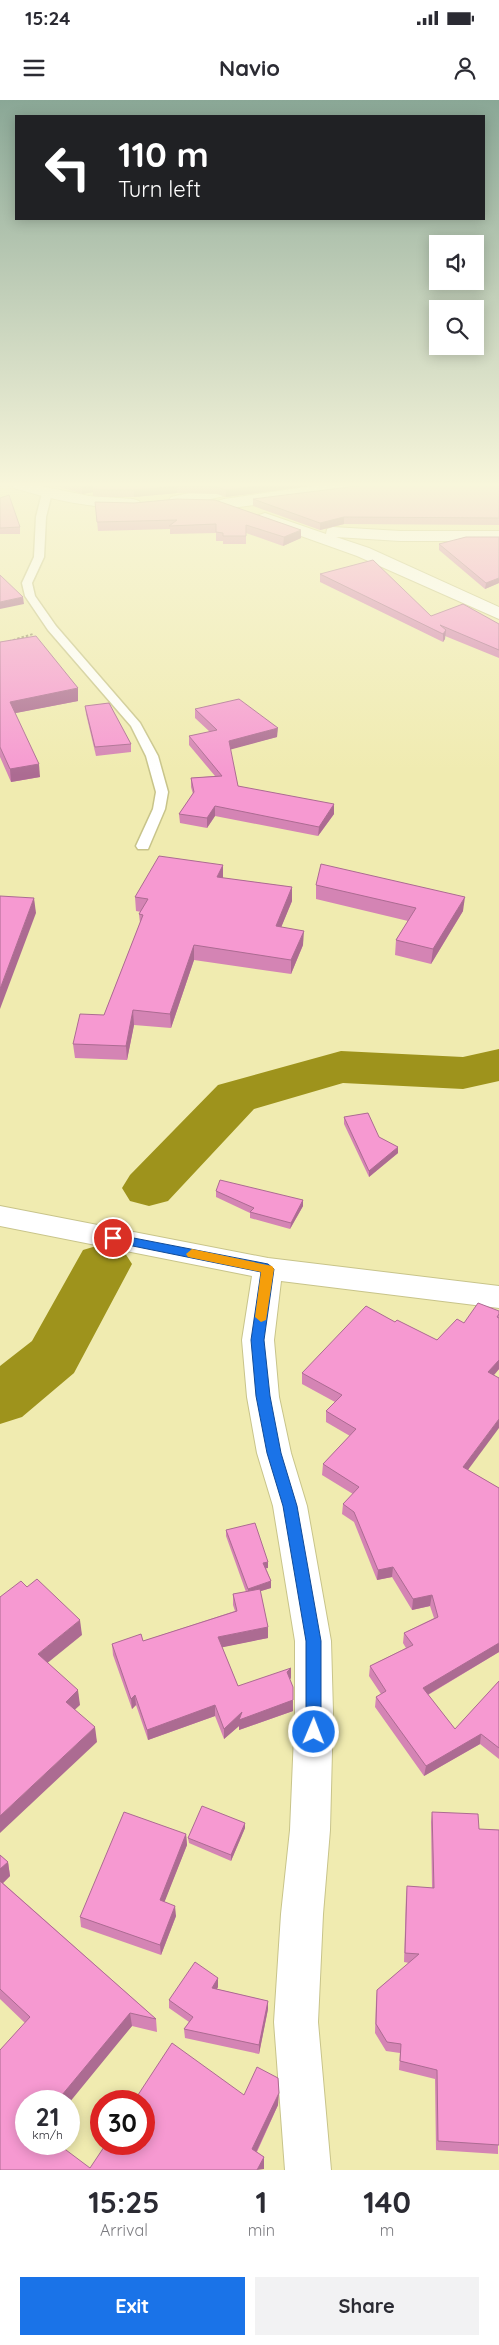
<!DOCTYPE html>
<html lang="en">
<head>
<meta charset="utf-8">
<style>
  :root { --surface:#fff; --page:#f2f2f3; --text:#2b2b33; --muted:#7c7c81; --accent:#1a73e8 }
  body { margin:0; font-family:Quicksand,sans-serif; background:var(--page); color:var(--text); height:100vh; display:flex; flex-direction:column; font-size:19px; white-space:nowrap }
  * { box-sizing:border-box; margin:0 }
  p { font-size:16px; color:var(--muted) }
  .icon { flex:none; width:28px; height:28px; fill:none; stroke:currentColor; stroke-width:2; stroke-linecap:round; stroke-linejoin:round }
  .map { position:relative; height:2070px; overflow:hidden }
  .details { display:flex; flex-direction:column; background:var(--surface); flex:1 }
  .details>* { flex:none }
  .top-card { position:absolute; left:15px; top:15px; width:470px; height:105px; border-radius:0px; box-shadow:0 2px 12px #0003; background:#202124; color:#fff; overflow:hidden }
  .fabs { position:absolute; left:429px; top:135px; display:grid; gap:10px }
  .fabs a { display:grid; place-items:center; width:55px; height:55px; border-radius:0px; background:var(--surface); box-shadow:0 2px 12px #0003; font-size:25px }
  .speed { position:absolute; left:15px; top:1990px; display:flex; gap:10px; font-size:25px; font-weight:700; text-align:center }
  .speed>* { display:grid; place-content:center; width:65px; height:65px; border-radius:50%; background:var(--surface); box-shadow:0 2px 12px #0003; line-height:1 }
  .speed small { font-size:12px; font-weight:400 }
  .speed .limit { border:8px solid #d22; background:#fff; color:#111 }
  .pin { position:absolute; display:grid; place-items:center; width:42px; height:42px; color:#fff; margin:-21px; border:2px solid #fff; border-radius:50%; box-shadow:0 1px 5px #0007 }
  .me { position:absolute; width:55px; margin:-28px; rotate:1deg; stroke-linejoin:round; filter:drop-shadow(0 0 4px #0008) }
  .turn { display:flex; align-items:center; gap:18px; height:105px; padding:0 20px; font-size:22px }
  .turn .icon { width:65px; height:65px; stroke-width:2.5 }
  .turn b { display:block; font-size:35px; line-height:42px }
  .eta { display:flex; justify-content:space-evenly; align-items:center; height:85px; text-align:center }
  .eta b { font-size:30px; font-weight:800; line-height:35px }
  .button { display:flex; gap:10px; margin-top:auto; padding:10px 20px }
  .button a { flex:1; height:58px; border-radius:0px; background:var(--accent); color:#fff; font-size:20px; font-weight:800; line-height:58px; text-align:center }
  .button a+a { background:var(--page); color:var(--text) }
  .status { display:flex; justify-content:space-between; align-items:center; height:35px; padding:0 25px; background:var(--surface); direction:ltr }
  .status svg { height:14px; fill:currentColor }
  header { display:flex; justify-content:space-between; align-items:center; height:65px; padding:0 20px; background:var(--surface); font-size:22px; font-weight:800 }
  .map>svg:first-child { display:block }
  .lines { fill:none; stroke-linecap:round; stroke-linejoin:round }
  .river { fill:#9e931c; fill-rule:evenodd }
  .service-casing { stroke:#c8c48a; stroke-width:3 }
  .minor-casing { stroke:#c8c48a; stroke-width:2 }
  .path { stroke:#9a956b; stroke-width:2; stroke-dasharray:2.5 2; stroke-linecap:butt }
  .service { fill:#fff; fill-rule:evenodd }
  .minor { fill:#fff; fill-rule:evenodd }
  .wall { fill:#d484b4 }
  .shaded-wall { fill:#ac6b92 }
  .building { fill:#f699d1; stroke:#ac6b92 }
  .route { fill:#1a73e8; stroke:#114b97 }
  .slow { fill:#f59e0b }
</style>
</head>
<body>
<div class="status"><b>15:24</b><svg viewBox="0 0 49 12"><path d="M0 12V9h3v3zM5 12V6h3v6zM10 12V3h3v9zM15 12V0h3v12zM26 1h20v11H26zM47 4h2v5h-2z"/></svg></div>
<header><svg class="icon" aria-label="menu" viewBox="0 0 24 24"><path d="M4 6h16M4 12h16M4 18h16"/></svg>Navio<svg class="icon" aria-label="person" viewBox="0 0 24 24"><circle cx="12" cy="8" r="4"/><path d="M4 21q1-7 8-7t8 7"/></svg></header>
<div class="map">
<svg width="499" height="2070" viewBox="0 0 499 2070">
  <rect width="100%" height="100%" fill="#f0ebb0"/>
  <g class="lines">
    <g class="river">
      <path d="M499,949V981L463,989L343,983L254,1009L168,1101L149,1106L130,1101L122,1088L130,1075L218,985L341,951L463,957Z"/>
      <path d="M103,1144L123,1150L132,1164L74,1273L22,1317L0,1324V1266L32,1241L83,1150Z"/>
    </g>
    <g class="service-casing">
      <path id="service" d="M47,390L52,393L46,417L44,457L32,483L35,496L56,526L140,623L158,656L168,692L165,709L148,749H138L136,746L153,709L156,692L146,656L131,626L48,530L25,496L22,483L34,457L36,417L42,393Z"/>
    </g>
    <g class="minor-casing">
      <g id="minor">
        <path d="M11,385H36L89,396L133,399L139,401L141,404L139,407L133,409C92,408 53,400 14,388Z"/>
        <path d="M225,385H249C241,396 191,402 177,405L171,403L169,400L171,397Z"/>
        <path d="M319,385H372L364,390L224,409L218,407L216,404L218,401L224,399Z"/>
        <path d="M265,413L326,434L327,429L333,427L400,431H499V441H400L336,437L369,448L499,507V519L357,456L259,421L257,418L259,415Z"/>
        <path d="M0,1106L268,1158L499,1186V1208L281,1181L274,1240L279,1297L291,1353L307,1406L331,1541L333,1612L330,1730L323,1814L318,1922L331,2070H285L274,1922L281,1814L290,1730L295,1612V1541L273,1406L257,1353L247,1297L242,1240L252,1176L0,1126Z"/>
      </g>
    </g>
    <path class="path" d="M0,544L33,534"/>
    <use href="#service" class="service"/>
    <use href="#minor" class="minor"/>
  </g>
  <g class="wall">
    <path d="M54,385H315L226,397L217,394L177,393L134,397H103L93,396V392L82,394Z"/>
    <path d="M499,385V425L344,424L320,430L253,406V399Z"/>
    <path d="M0,398L20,427V434H0Z"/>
    <path d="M177,399L301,438L283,446L246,433V444H223V441H216V433L170,434V429L98,431L95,402L134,403Z"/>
    <path d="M499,437V483L485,489L439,450V444Z"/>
    <path d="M320,474L431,516L499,524V558L445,536V539L443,542L320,482Z"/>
    <path d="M0,542L78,601L15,613L40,677L11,682L0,657Z"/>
    <path d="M85,606L131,644V652L96,656L86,614Z"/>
    <path d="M195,609L277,637L230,649L238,686L334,714L318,736L215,716L207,728L180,723L179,714L193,694L191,687V678L215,676L189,645V636L210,632L195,618Z"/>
    <path d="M223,765V778L292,787V801L281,827L303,845L291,874L194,860L171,928L134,925L127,960L75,958L73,944L104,915L140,823L139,814L141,812L136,811L135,797Z"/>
    <path d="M316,785L463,811L431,864L395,855L396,840L408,821L316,799Z"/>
    <path d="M344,1017L379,1037L398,1053L369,1077L344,1024Z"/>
    <path d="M216,1091L303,1100V1106L290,1129L250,1118V1113L216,1097Z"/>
    <path d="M499,1211V1269L494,1275L468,1370L499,1388V1552L428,1595L455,1629L499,1581V1659L480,1644L424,1676L375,1607L376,1597L381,1594L369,1576L370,1566L406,1548L403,1543L404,1533L434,1518L430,1506L412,1510L392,1477L377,1480L354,1422L342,1414L343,1404L353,1394L322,1375L323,1364L350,1336L326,1322V1311L335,1302L302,1284V1273L395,1222L437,1240L464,1223Z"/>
    <path d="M226,1430L268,1462V1468H266L271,1481V1488L260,1491L268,1527V1538L222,1547L238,1586L291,1578L290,1579L293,1611L239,1630V1626L224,1639L215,1616L148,1640L136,1605L132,1609L113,1555L112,1544L143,1541L235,1511L233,1505V1494L246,1492L226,1436Z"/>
    <path d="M432,1712L479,1729L499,1730L498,2054L436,2050L435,1979L399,1970L400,1953L386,1951L375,1933L376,1900L377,1890L409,1863L404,1862L406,1795L407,1786L432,1788L431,1722Z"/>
    <path d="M245,1728L231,1761L189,1743L188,1738Z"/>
    <path d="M186,1734L187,1745L164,1802L176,1816L161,1855L81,1827L80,1817Z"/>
    <path d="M0,1755L8,1762L10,1776L3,1783L156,1919L157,1932L132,1926L26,2044L90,2068L244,1995L278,2005L257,2052L264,2057V2069L0,2070L25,1923L0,1899Z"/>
    <path d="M218,1878V1887L217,1889L268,1901V1909L259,1954L185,1938L184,1929L189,1922L169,1908V1900Z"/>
  </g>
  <g class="shaded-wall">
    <path d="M92,385L93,392L82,394V387Z"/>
    <path d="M266,385H315L226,397V390Z"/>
    <path d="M177,386V393L134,397V390Z"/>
    <path d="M344,417V424L320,430V423Z"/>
    <path d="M301,430V438L283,446L284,437Z"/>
    <path d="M499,478V483L485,489L486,483Z"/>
    <path d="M23,497L24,504L0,509V502Z"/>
    <path d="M446,530L445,539L443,542V534Z"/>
    <path d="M78,588V601L11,614L10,602Z"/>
    <path d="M278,628L277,637L229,650V641Z"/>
    <path d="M39,664L40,677L11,682L10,669Z"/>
    <path d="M334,704V714L318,736L319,727Z"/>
    <path d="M215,706V716L207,728V718Z"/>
    <path d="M223,765V779L217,777Z"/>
    <path d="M292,787V801L276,840V826Z"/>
    <path d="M465,797L463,811L431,864L433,849Z"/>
    <path d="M34,798L36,813L0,909V889Z"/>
    <path d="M304,831L303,845L291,874V860Z"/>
    <path d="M194,845V860L171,928L170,914Z"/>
    <path d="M133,910L134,925L127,960L126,946Z"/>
    <path d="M398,1047V1053L369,1077V1071Z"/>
    <path d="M303,1100V1106L290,1129L291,1123Z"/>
    <path d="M499,1260V1269L487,1283L488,1272Z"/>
    <path d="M499,1319V1328L462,1378L463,1367Z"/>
    <path d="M268,1462V1468L263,1469V1463Z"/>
    <path d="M393,1467L392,1477L377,1480L378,1470Z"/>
    <path d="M271,1481V1488L248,1495V1489Z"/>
    <path d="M432,1495L430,1506L412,1510L413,1499Z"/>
    <path d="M80,1520L82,1535L40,1569L38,1554Z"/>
    <path d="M268,1527V1538L219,1548L218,1537Z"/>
    <path d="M499,1543V1552L422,1598L423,1588Z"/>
    <path d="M291,1568V1578L287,1583V1572Z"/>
    <path d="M78,1590L80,1605L68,1616L66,1602Z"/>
    <path d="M135,1595L136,1605L132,1609L131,1599Z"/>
    <path d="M293,1600V1611L239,1630V1626L224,1639V1629L242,1612Z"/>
    <path d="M215,1605V1616L148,1640L147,1630Z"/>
    <path d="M95,1627L97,1642L0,1733V1716Z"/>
    <path d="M481,1634L480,1644L424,1676L426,1666Z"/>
    <path d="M245,1723V1728L231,1761V1755Z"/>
    <path d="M186,1734L187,1745L161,1811L160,1800Z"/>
    <path d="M8,1762L10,1776L0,1786V1769Z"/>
    <path d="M175,1806L176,1816L161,1855L160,1845Z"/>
    <path d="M218,1878V1887L212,1896V1888Z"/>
    <path d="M268,1901V1909L259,1954V1945Z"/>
    <path d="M130,1913L132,1926L69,2003V2001H57Z"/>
    <path d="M279,1993L278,2005L252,2061V2049Z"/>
    <path d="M264,2057V2069L257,2070Z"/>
  </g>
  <g class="building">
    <path d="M74,385H91L82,387Z"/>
    <path d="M92,385H266L226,390L217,387L177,386L134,390H103L93,389Z"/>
    <path d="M365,385H499V418L344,417L320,423L253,399Z"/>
    <path d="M9,395L20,427L0,428V398Z"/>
    <path d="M177,399L215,400L301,430L284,437L246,425V436H223V433L216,432V424L169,426L177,420L97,422L95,402L134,403Z"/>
    <path d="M466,437H499V478L486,483L439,444Z"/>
    <path d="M373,460L431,516L463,504L499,524V550L440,525L446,530L443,534L320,474Z"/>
    <path d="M0,475L23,497L0,502Z"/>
    <path d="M36,536L78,588L10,602L39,664L10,669L0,647V542Z"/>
    <path d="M239,599L278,628L229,641L238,686L334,704L319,727L215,706L207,718L179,714L194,692L191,678L222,676L189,636L217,630L195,609Z"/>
    <path d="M109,603L131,644L95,647L85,606Z"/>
    <path d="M159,756L223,765L217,777L292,787L276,826L304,831L291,860L194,845L170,914L133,910L126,946L73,944L80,914L104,915L143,815L139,814L148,799L135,797Z"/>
    <path d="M321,764L465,797L433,849L396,840L416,808L316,785Z"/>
    <path d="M0,796L34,798L0,889Z"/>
    <path d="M368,1013L379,1037L398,1047L369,1071L344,1017Z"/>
    <path d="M220,1080L303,1100L291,1123L250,1112L254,1108L216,1091Z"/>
    <path d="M478,1203L499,1211V1214L497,1217L499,1218V1260L488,1272L499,1278V1319L463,1367L499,1388V1543L423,1588L455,1629L499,1581V1648L481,1634L426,1666L376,1597L386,1591L370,1566L413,1545L404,1533L438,1517L432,1495L413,1499L393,1467L378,1470L354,1412L343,1404L359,1387L323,1364L356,1329L326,1311L342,1295L302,1273L366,1206L395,1222L397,1220L437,1240L457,1219L464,1223Z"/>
    <path d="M255,1423L268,1462L263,1463L271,1481L248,1489L226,1430Z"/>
    <path d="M37,1479L80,1520L38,1554L78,1590L66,1602L95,1627L0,1716V1497L21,1481L27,1487Z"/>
    <path d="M260,1489L268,1527L218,1537L238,1586L291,1568L287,1572L293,1587V1600L239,1620L242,1612L224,1629L215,1605L147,1630L135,1595L131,1599L112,1544L141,1534L143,1541L237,1511L233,1494Z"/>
    <path d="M202,1706L245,1723L231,1755L188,1738Z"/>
    <path d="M124,1712L186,1734L160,1800L175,1806L160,1845L80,1817Z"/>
    <path d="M432,1712L478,1714L479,1729L499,1730V2045L438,2041L437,1970L400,1961L401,1944L387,1942L376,1924L377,1890L419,1854L405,1853L407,1786L434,1788Z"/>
    <path d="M0,1755L8,1762L0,1769Z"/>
    <path d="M0,1781L156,1919L130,1913L57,2001H26V2044H58L90,2068L106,2044H144V2001H134L172,1943L244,1995L257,1967L278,1978L279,1993L252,2049L264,2057L257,2070H0V1950L30,1917L0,1889Z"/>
    <path d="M195,1862L218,1878L212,1888L268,1901L259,1945L184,1929L193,1917L169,1900Z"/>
  </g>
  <linearGradient id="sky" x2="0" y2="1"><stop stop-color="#8aa796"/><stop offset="0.57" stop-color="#f8f6db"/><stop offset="1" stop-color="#f8f6db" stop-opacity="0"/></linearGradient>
  <rect width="499" height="675" fill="url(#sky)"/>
  <path class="route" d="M113,1134L268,1164L274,1169L264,1240L270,1296L281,1353L297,1406L321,1541V1632L319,1637L314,1639L308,1637L306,1632V1541L283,1406L267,1353L256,1296L251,1240L261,1172L108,1141L107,1138L108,1135Z"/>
  <path class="slow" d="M192,1149L272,1166L274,1169L266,1220L261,1222L255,1217L261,1172L188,1157L186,1154Z"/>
</svg>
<div class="fabs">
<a><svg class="icon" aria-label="sound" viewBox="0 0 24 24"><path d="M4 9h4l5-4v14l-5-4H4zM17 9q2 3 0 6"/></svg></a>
<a><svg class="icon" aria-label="search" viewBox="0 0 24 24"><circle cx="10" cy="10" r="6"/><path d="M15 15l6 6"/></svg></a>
</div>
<div class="speed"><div>21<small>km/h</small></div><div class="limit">30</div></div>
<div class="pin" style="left:113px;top:1138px;background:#d93025"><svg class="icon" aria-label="arrive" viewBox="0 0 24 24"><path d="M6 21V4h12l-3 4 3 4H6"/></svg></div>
<svg class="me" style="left:314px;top:1632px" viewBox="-20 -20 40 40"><circle r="17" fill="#1a73e8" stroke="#fff" stroke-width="3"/><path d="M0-11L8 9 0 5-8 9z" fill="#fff"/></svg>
<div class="top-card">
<div class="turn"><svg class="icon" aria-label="left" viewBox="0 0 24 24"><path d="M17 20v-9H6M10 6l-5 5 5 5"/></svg><div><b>110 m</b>Turn left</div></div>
</div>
</div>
<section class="details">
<div class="eta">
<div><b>15:25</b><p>Arrival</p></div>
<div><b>1</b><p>min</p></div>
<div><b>140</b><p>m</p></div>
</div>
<div class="button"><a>Exit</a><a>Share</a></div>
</section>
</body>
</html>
